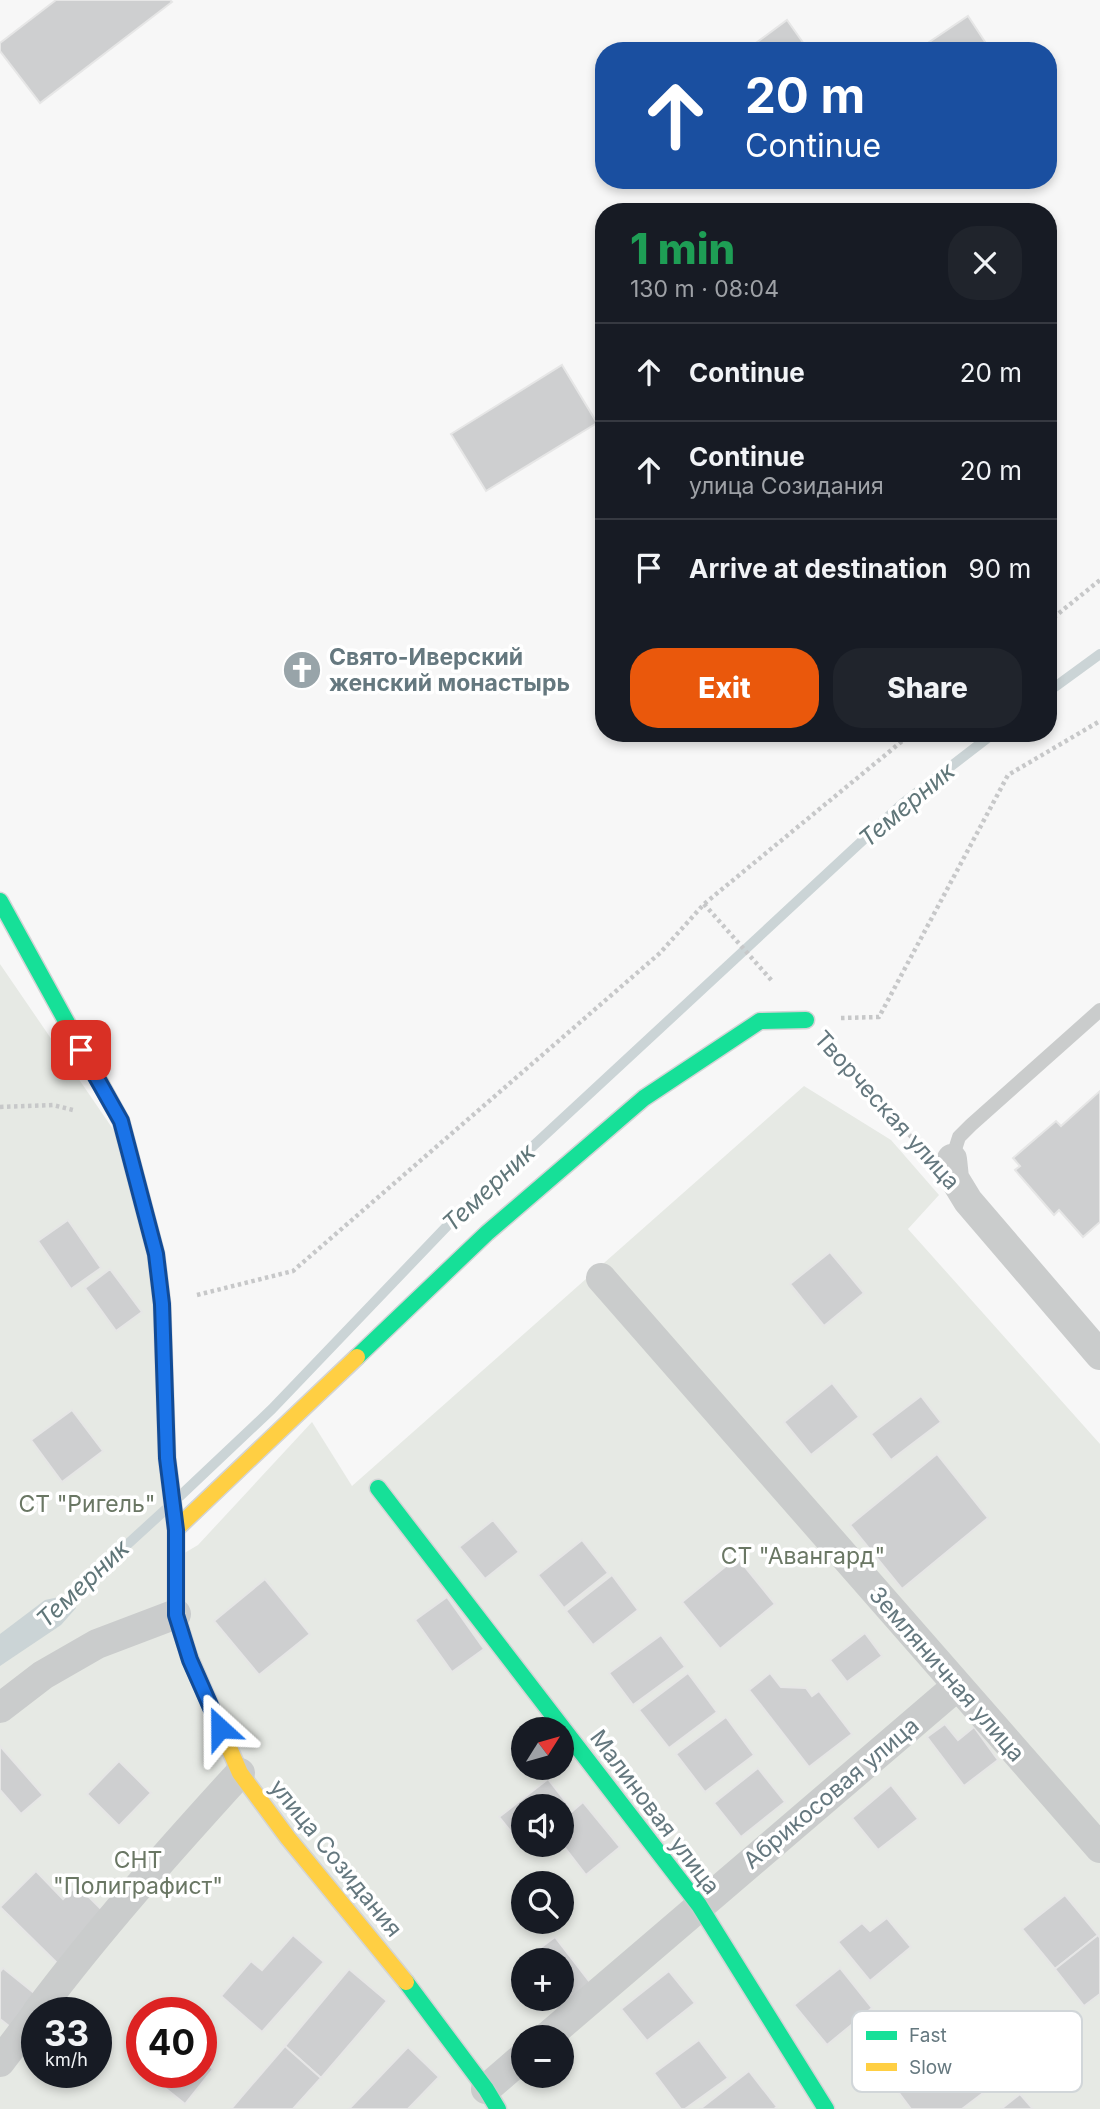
<!DOCTYPE html>
<html lang="en">
<head>
<meta charset="utf-8">
<style>
  :root { --surface:#171b24; --page:#20242c; --text:#f1f3f6; --muted:#9ea1a6; --line:#363941; --accent:#ea580c }
  body { margin:0; font-family:Inter,sans-serif; background:var(--page); color:var(--text); height:100vh; display:flex; flex-direction:column; font-size:26px; white-space:nowrap }
  * { box-sizing:border-box; margin:0 }
  p { font-size:23px; color:var(--muted) }
  .icon { flex:none; width:38px; height:38px; fill:none; stroke:currentColor; stroke-width:2; stroke-linecap:round; stroke-linejoin:round }
  .map { position:relative; flex:1; overflow:hidden }
  .sheet { position:absolute; left:595px; top:203px; width:462px; height:539px; display:flex; flex-direction:column; background:var(--surface); border-radius:28px; box-shadow:0 4px 10px #0003 }
  .sheet>* { flex:none }
  .guide { position:absolute; left:595px; top:42px; width:462px; height:147px; border-radius:28px; box-shadow:0 4px 10px #0003; background:#1a4fa0; color:#fff; overflow:hidden }
  .needle { width:46px; rotate:53deg }
  .fabs { position:absolute; left:511px; top:1717px; display:grid; gap:14px }
  .fabs a { display:grid; place-items:center; width:63px; height:63px; border-radius:50%; background:var(--surface); box-shadow:0 4px 10px #0003; font-size:35px }
  .speed { position:absolute; left:21px; top:1997px; display:flex; gap:14px; font-size:35px; font-weight:700; text-align:center }
  .speed>* { display:grid; place-content:center; width:91px; height:91px; border-radius:50%; background:var(--surface); box-shadow:0 4px 10px #0003; line-height:1 }
  .speed small { font-size:18px; font-weight:400 }
  .speed .limit { border:10px solid #d22; background:#fff; color:#111 }
  .pin { position:absolute; display:grid; place-items:center; width:60px; height:60px; color:#fff; margin:-30px; border-radius:14px; box-shadow:0 4px 10px #0006 }
  .me { position:absolute; width:77px; margin:-38px; rotate:336deg; stroke-linejoin:round; filter:drop-shadow(0 0 5px #0008) }
  .turn { display:flex; align-items:center; gap:24px; height:147px; padding:0 35px; font-size:32px }
  .turn .icon { width:91px; height:91px; stroke-width:2.5 }
  .turn b { display:block; font-size:49px; line-height:60px }
  .round { display:grid; place-items:center; flex:none; width:74px; height:74px; border-radius:28px; background:var(--page) }
  .headline { display:flex; align-items:center; justify-content:space-between; height:119px; padding:0 35px }
  h1 { font-size:42px; font-weight:800; line-height:52px; color:#1e9e55 }
  .action { display:flex; gap:14px; margin-top:auto; padding:14px 35px }
  .action a { flex:1; height:80px; border-radius:28px; background:var(--accent); color:#fff; font-size:28px; font-weight:800; line-height:80px; text-align:center }
  .action a+a { background:var(--page); color:var(--text) }
  ul { padding:0; list-style:none }
  li { display:flex; align-items:center; gap:21px; height:98px; padding:0 35px; border-top:2px solid var(--line) }
  li div { flex:1 }
  li b { display:block; font-size:26px }
  li em { font-style:normal }
  .map>svg:first-child { display:block }
  .green { fill:#e6e9e4; fill-rule:evenodd }
  .water { fill:#cbd4d6 }
  .lines { fill:none; stroke-linecap:round; stroke-linejoin:round }
  .stream { stroke:#cbd4d6; stroke-width:10 }
  .building { fill:#cecfd0; stroke:#e6e6e6; stroke-width:2 }
  .fast-casing { stroke:#d3d4d5; stroke-width:19 }
  .slow-casing { stroke:#d3d4d5; stroke-width:19 }
  .path { stroke:#c7c8c9; stroke-width:4.5; stroke-dasharray:3.5 3.5; stroke-linecap:butt }
  .lane { stroke:#cacccc; stroke-width:14 }
  .street { stroke:#cacccc; stroke-width:30 }
  .fast { stroke:#16e098; stroke-width:16 }
  .slow { stroke:#ffcf43; stroke-width:16 }
  .route-casing { stroke:#114b97; stroke-width:18 }
  .route { stroke:#1a73e8; stroke-width:12 }
  .labels { text-anchor:middle; stroke-width:7; stroke-linejoin:round; paint-order:stroke }
  .poi-label { font-size:23px; font-weight:bold; fill:#65787f; stroke:#fff; text-anchor:start }
  .street-label { font-size:23px; fill:#65787f; stroke:#fff }
  .park-label { font-size:23px; fill:#6a7764; stroke:#fff }
  .water-label { font-size:24px; font-style:italic; fill:#607679; stroke:#fff }
  .key { fill:#fff; stroke:#d1d6d9; stroke-width:2 }
  .key-label { font-size:19px; fill:#65787f }
</style>
</head>
<body>
<div class="map">
<svg width="1100" height="2109" viewBox="0 0 1100 2109">
  <rect width="100%" height="100%" fill="#f7f7f7"/>
  <path class="green" d="M0,964L115,1132L162,1304L176,1558L198,1545L312,1422L352,1486L804,1086L891,1140L939,1195L908,1229L1100,1444V2109H0ZM523,1729H562V1768H523ZM523,1806H562V1844H523ZM523,1883H562V1922H523ZM523,1960H562V1998H523ZM37,2012H96V2072H37ZM142,2012H201V2072H142ZM523,2037H562V2076H523Z"/>
  <path class="water" d="M68,1595L76,1608L61,1625L0,1666V1634L45,1600Z"/>
  <g class="lines">
    <g class="stream">
      <path d="M1048,692L1100,654"/>
      <path d="M180,1496L272,1409L449,1224L902,804L994,733"/>
      <path d="M61,1605L165,1510"/>
    </g>
  </g>
  <g class="building">
    <path d="M56,0H170L172,2L40,103L0,51V43Z"/>
    <path d="M968,16L991,51H916Z"/>
    <path d="M787,20L809,51H745Z"/>
    <path d="M562,365L597,423L486,491L451,434Z"/>
    <path d="M1100,1091V1222L1083,1237L1059,1210L1054,1215L1015,1170L1020,1166L1013,1158L1056,1121L1061,1126Z"/>
    <path d="M68,1220L101,1268L71,1289L38,1241Z"/>
    <path d="M830,1252L864,1293L824,1326L790,1284Z"/>
    <path d="M110,1269L142,1312L116,1331L85,1288Z"/>
    <path d="M832,1383L859,1417L811,1455L784,1422Z"/>
    <path d="M921,1396L941,1422L891,1460L871,1434Z"/>
    <path d="M72,1410L103,1451L62,1482L31,1440Z"/>
    <path d="M937,1454L988,1518L902,1589L850,1525Z"/>
    <path d="M493,1520L519,1552L485,1579L459,1547Z"/>
    <path d="M582,1540L608,1573L564,1608L538,1575Z"/>
    <path d="M737,1557L775,1604L720,1649L682,1602Z"/>
    <path d="M612,1575L638,1610L593,1645L566,1611Z"/>
    <path d="M265,1579L310,1634L259,1675L214,1621Z"/>
    <path d="M447,1597L484,1649L452,1672L415,1620Z"/>
    <path d="M865,1633L882,1656L847,1682L830,1660Z"/>
    <path d="M661,1635L685,1667L633,1705L609,1673Z"/>
    <path d="M688,1673L717,1712L669,1748L639,1710Z"/>
    <path d="M770,1673L781,1687L806,1688L812,1696L819,1691L852,1734L809,1767L749,1690Z"/>
    <path d="M726,1717L754,1755L705,1792L676,1754Z"/>
    <path d="M945,1724L958,1740L974,1727L998,1760L964,1786L927,1737Z"/>
    <path d="M0,1746L43,1795L21,1814L0,1790Z"/>
    <path d="M119,1761L151,1793L119,1826L87,1794Z"/>
    <path d="M758,1768L785,1802L741,1837L714,1803Z"/>
    <path d="M548,1779L569,1806L562,1812V1806H523V1842L521,1844L499,1817Z"/>
    <path d="M891,1785L918,1819L878,1850L852,1818Z"/>
    <path d="M583,1802L620,1847L586,1875L562,1844V1820Z"/>
    <path d="M36,1871L63,1899L77,1885L107,1915L58,1964L0,1907Z"/>
    <path d="M1065,1895L1098,1935L1055,1969L1022,1929Z"/>
    <path d="M887,1918L911,1947L870,1981L838,1942L862,1923L870,1931Z"/>
    <path d="M293,1935L324,1962L262,2032L221,1996L251,1961L262,1970Z"/>
    <path d="M1098,1935L1100,1938V1994L1084,2006L1055,1969Z"/>
    <path d="M555,1937L592,1985L558,2011L548,1998H562V1960H524Z"/>
    <path d="M3,1968L39,1997L14,2030L0,2019V1972Z"/>
    <path d="M840,1968L872,2008L827,2045L794,2005Z"/>
    <path d="M349,1969L387,2001L321,2078L285,2046Z"/>
    <path d="M669,1971L695,2003L647,2041L621,2009Z"/>
    <path d="M942,2031L987,2090L962,2109H911L884,2073Z"/>
    <path d="M699,2040L728,2078L685,2109H681L654,2073Z"/>
    <path d="M285,2046L321,2078L293,2109H231Z"/>
    <path d="M408,2047L439,2077L408,2109H349Z"/>
    <path d="M201,2060L213,2069L185,2104L150,2076L153,2072H201Z"/>
    <path d="M749,2071L777,2107L774,2109H700Z"/>
    <path d="M1020,2094L1033,2109H1001Z"/>
  </g>
  <g class="lines">
    <g class="fast-casing">
      <g id="fast">
        <path d="M0,901L121,1121L156,1254L162,1304L167,1458L176,1529V1614L189,1656"/>
        <path d="M357,1357L487,1233L644,1098L760,1021L806,1020"/>
        <path d="M378,1488L699,1905L826,2109"/>
        <path d="M406,1982L486,2089L498,2109"/>
      </g>
    </g>
    <g class="slow-casing">
      <g id="slow">
        <path d="M176,1529L357,1357"/>
        <path d="M189,1656L240,1773L288,1838L406,1982"/>
      </g>
    </g>
    <g class="path">
      <path d="M1048,622L1100,580"/>
      <path d="M704,904L773,982"/>
      <path d="M841,1018L879,1017L1008,775L1100,721"/>
      <path d="M830,1046L922,1149"/>
      <path d="M0,1107L53,1105L73,1110"/>
      <path d="M197,1295L293,1271L660,953L704,904L912,733"/>
    </g>
    <path class="lane" d="M952,1159L959,1137L971,1125L1100,1010"/>
    <g class="street">
      <path d="M952,1159L954,1178L968,1201L1100,1355"/>
      <path d="M601,1278L1100,1848"/>
      <path d="M0,1708L43,1675L97,1644L176,1614"/>
      <path d="M37,2012C100,1928 169,1851 240,1773"/>
      <path d="M547,2037L957,1686"/>
      <path d="M0,2062L37,2013"/>
      <path d="M486,2089L523,2057"/>
    </g>
    <use href="#fast" class="fast"/>
    <use href="#slow" class="slow"/>
  </g>
  <g class="lines">
    <g class="route-casing">
      <path id="route" d="M81,1050L121,1121L156,1254L162,1304L167,1458L176,1530V1615L190,1660L220,1728"/>
    </g>
    <use href="#route" class="route"/>
  </g>
  <defs>
    <g id="church-disc" transform="scale(2.0125)"><circle r="9.5" fill="#98a4a9" stroke="#fff"/><path d="M-1.2-6h2.4v3.5h3.3v2.4h-3.3V6h-2.4V-.1h-3.3v-2.4h3.3Z" fill="#fff"/></g>
  </defs>
  <g fill-rule="evenodd">
    <use href="#church-disc" x="302" y="670"/>
  </g>
  <g class="labels">
    <g class="poi-label">
      <text x="329" y="665">Свято-Иверский<tspan x="329" dy="26">женский монастырь</tspan></text>
    </g>
    <g class="street-label">
      <text transform="translate(887 1110) rotate(48)" y="8">Творческая улица</text>
      <text transform="translate(947 1674) rotate(49)" y="8">Земляничная улица</text>
      <text transform="translate(831 1793) rotate(-40)" y="8">Абрикосовая улица</text>
      <text transform="translate(655 1812) rotate(53)" y="8">Малиновая улица</text>
      <text transform="translate(336 1858) rotate(51)" y="8">улица Созидания</text>
    </g>
    <g class="park-label">
      <text x="87" y="1512">СТ "Ригель"</text>
      <text x="803" y="1564">СТ "Авангард"</text>
      <text x="138" y="1868">СНТ<tspan x="138" dy="26">"Полиграфист"</tspan></text>
    </g>
    <g class="water-label">
      <text transform="translate(907 805) rotate(-40)" y="8">Темерник</text>
      <text transform="translate(489 1188) rotate(-43)" y="8">Темерник</text>
      <text transform="translate(83 1584) rotate(-43)" y="8">Темерник</text>
    </g>
  </g>
  <rect x="852" y="2011" width="230" height="81" rx="10" class="key"/>
  <rect x="866" y="2031" width="31" height="9" fill="#16e098"/>
  <rect x="866" y="2063" width="31" height="8" fill="#ffcf43"/>
  <g class="key-label">
    <text x="909" y="2042">Fast</text>
    <text x="909" y="2074">Slow</text>
  </g>
</svg>
<div class="fabs">
<a><svg class="needle" viewBox="-14 -14 28 28"><path d="M0-13l5 13h-10z" fill="#e53935"/><path d="M0 13l5-13h-10z" fill="#9ea1a6"/></svg></a>
<a><svg class="icon" aria-label="sound" viewBox="0 0 24 24"><path d="M4 9h4l5-4v14l-5-4H4zM17 9q2 3 0 6"/></svg></a>
<a><svg class="icon" aria-label="search" viewBox="0 0 24 24"><circle cx="10" cy="10" r="6"/><path d="M15 15l6 6"/></svg></a>
<a>+</a>
<a>−</a>
</div>
<div class="speed"><div>33<small>km/h</small></div><div class="limit">40</div></div>
<div class="pin" style="left:81px;top:1050px;background:#d93025"><svg class="icon" aria-label="arrive" viewBox="0 0 24 24"><path d="M6 21V4h12l-3 4 3 4H6"/></svg></div>
<svg class="me" style="left:220px;top:1728px" viewBox="-20 -20 40 40"><path d="M0-17L14 15 0 8-14 15z" fill="#1a73e8" stroke="#fff" stroke-width="4"/></svg>
<div class="guide">
<div class="turn"><svg class="icon" aria-label="ahead" viewBox="0 0 24 24"><path d="M12 20V5M6 11l6-6 6 6"/></svg><div><b>20 m</b>Continue</div></div>
</div>
<section class="sheet">
<div class="headline"><div><h1>1 min</h1><p>130 m · 08:04</p></div><a class="round"><svg class="icon" aria-label="close" viewBox="0 0 24 24"><path d="M6 6l12 12M18 6L6 18"/></svg></a></div>
<ul>
<li><svg class="icon" aria-label="ahead" viewBox="0 0 24 24"><path d="M12 20V5M6 11l6-6 6 6"/></svg><div><b>Continue</b></div><em>20 m</em></li>
<li><svg class="icon" aria-label="ahead" viewBox="0 0 24 24"><path d="M12 20V5M6 11l6-6 6 6"/></svg><div><b>Continue</b><p>улица Созидания</p></div><em>20 m</em></li>
<li><svg class="icon" aria-label="arrive" viewBox="0 0 24 24"><path d="M6 21V4h12l-3 4 3 4H6"/></svg><div><b>Arrive at destination</b></div><em>90 m</em></li>
</ul>
<div class="action"><a>Exit</a><a>Share</a></div>
</section>
</div>
</body>
</html>
